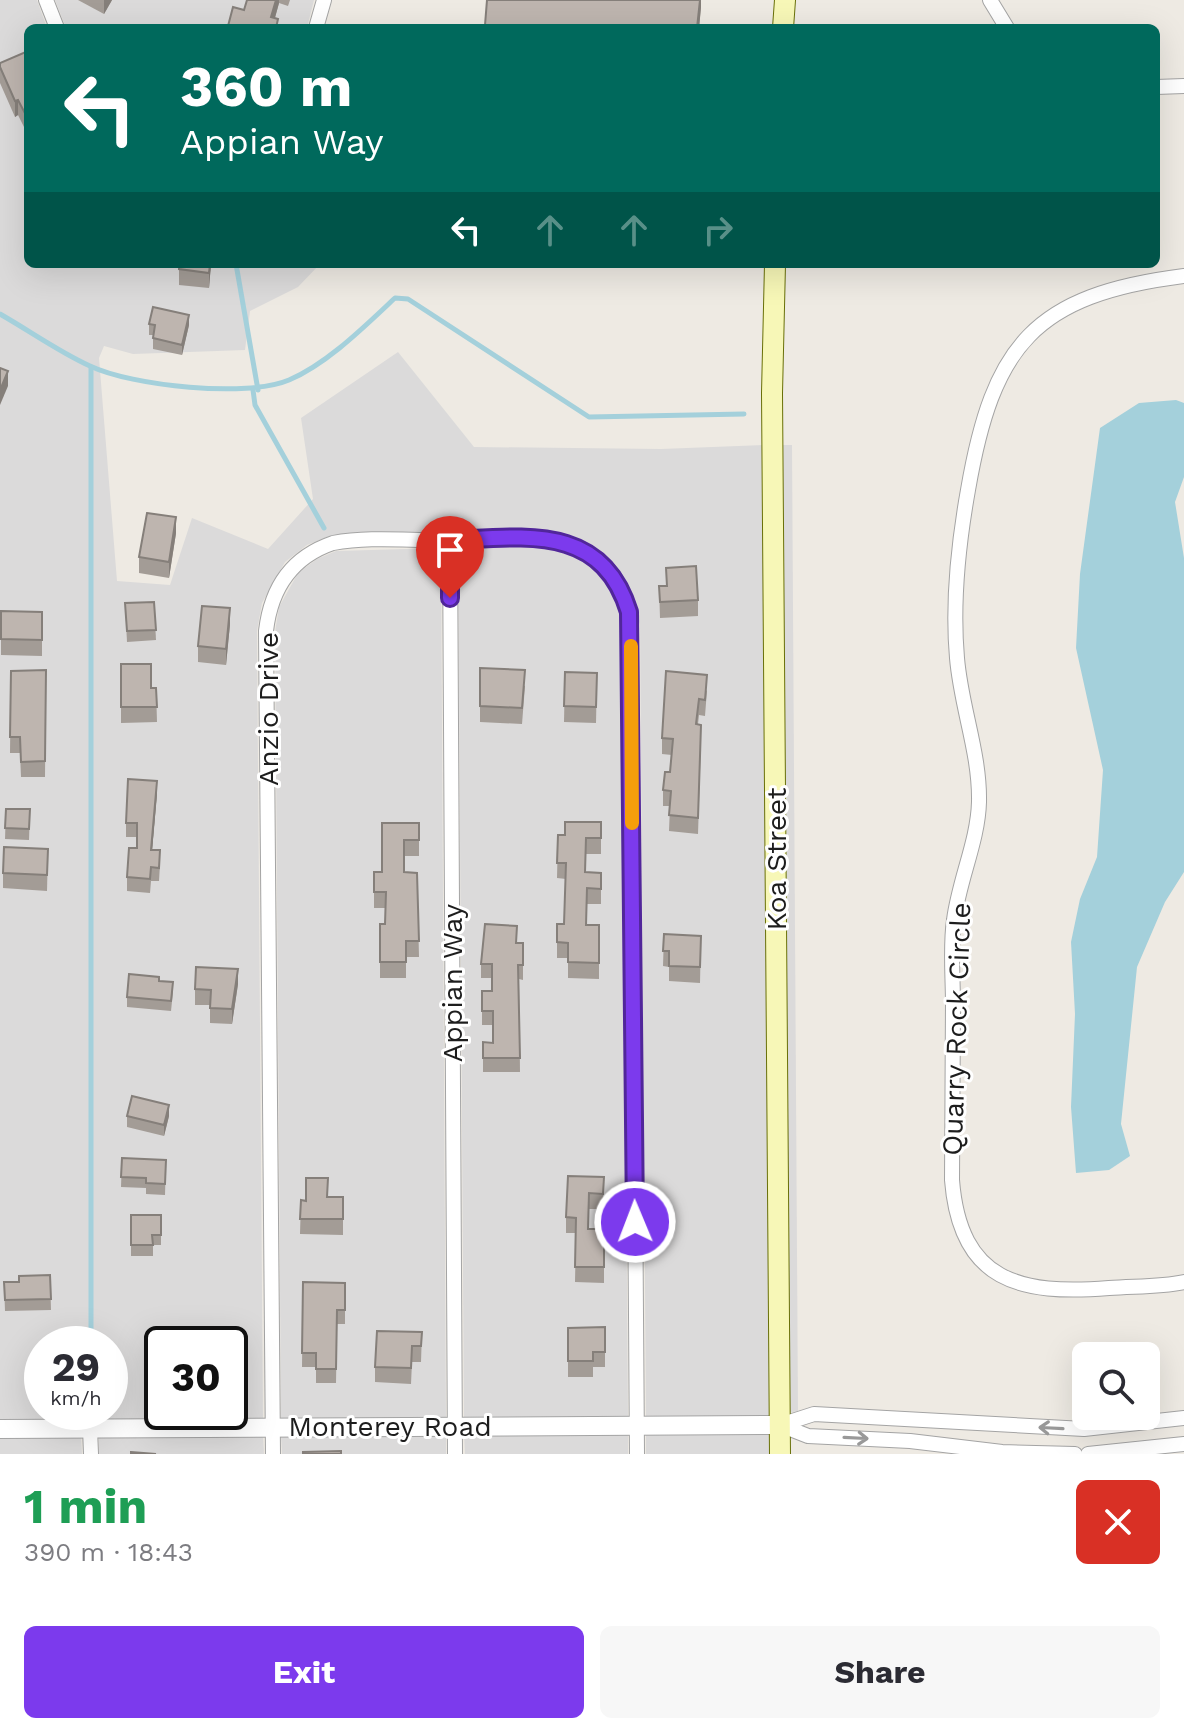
<!DOCTYPE html>
<html lang="en">
<head>
<meta charset="utf-8">
<style>
  :root { --surface:#fff; --page:#f7f7f7; --text:#2b2b33; --muted:#7c7c81; --accent:#7c3aed }
  body { margin:0; font-family:"Work Sans",sans-serif; background:var(--page); color:var(--text); height:100vh; display:flex; flex-direction:column; font-size:30px; white-space:nowrap }
  * { box-sizing:border-box; margin:0 }
  p { font-size:26px; color:var(--muted) }
  .icon { flex:none; width:44px; height:44px; fill:none; stroke:currentColor; stroke-width:2; stroke-linecap:round; stroke-linejoin:round }
  .map { position:relative; height:1454px; overflow:hidden }
  .panel { display:flex; flex-direction:column; background:var(--surface); flex:1 }
  .panel>* { flex:none }
  .banner { position:absolute; left:24px; top:24px; width:1136px; height:244px; border-radius:12px; box-shadow:0 8px 32px #0002; background:#00695c; color:#fff; overflow:hidden }
  .controls { position:absolute; left:1072px; top:1342px; display:grid; gap:16px }
  .controls a { display:grid; place-items:center; width:88px; height:88px; border-radius:12px; background:var(--surface); box-shadow:0 8px 32px #0002; font-size:40px }
  .speed { position:absolute; left:24px; top:1326px; display:flex; gap:16px; font-size:40px; font-weight:700; text-align:center }
  .speed>* { display:grid; place-content:center; width:104px; height:104px; border-radius:50%; background:var(--surface); box-shadow:0 8px 32px #0002; line-height:1 }
  .speed small { font-size:20px; font-weight:400 }
  .speed .limit { border:4px solid #111; border-radius:12px; background:#fff; color:#111 }
  .pin { position:absolute; display:grid; place-items:center; width:68px; height:68px; color:#fff; margin:-82px -34px; border-radius:50% 50% 50% 0; rotate:-45deg; box-shadow:0 0 8px #0007 }
  .pin .icon { rotate:45deg }
  .me { position:absolute; width:88px; margin:-44px; rotate:359deg; stroke-linejoin:round; filter:drop-shadow(0 0 6px #0008) }
  .turn { display:flex; align-items:center; gap:28px; height:168px; padding:0 24px; font-size:36px }
  .turn .icon { width:104px; height:104px; stroke-width:2.5 }
  .turn b { display:block; font-size:56px; line-height:68px }
  .lanes { display:flex; align-items:center; height:76px; padding:0 24px; background:#0003; justify-content:center; gap:40px; direction:ltr }
  .lanes .off { opacity:.35 }
  .round { display:grid; place-items:center; flex:none; width:84px; height:84px; border-radius:12px; background:var(--page) }
  .overview { display:flex; align-items:center; justify-content:space-between; height:136px; padding:0 24px }
  h1 { font-size:48px; font-weight:700; line-height:60px; color:#1e9e55 }
  .cta { display:flex; gap:16px; margin-top:auto; padding:16px 24px }
  .cta a { flex:1; height:92px; border-radius:12px; background:var(--accent); color:#fff; font-size:32px; font-weight:700; line-height:92px; text-align:center }
  .cta a+a { background:var(--page); color:var(--text) }
  .map>svg:first-child { display:block }
  .residential { fill:#dbdada; fill-rule:evenodd }
  .water { fill:#a4d0db }
  .lines { fill:none; stroke-linecap:round; stroke-linejoin:round }
  .stream { stroke:#a4d0db; stroke-width:5 }
  .minor-casing { stroke:#a4a4a4; stroke-width:16 }
  .tertiary-casing { stroke:#a4a4a4; stroke-width:20 }
  .secondary-casing { stroke:#697008; stroke-width:22 }
  .minor { stroke:#fff; stroke-width:14 }
  .tertiary { stroke:#fff; stroke-width:18 }
  .secondary { stroke:#f7f7b7; stroke-width:20 }
  .wall { fill:#a39c96 }
  .shaded-wall { fill:#857f7a }
  .building { fill:#beb5af; stroke:#857f7a; stroke-width:2 }
  .oneway { stroke:#999 }
  .route-casing { stroke:#51269a; stroke-width:20 }
  .route { stroke:#7c3aed; stroke-width:14 }
  .slow { stroke:#f59e0b; stroke-width:14 }
  .labels { text-anchor:middle; stroke-width:6; stroke-linejoin:round; paint-order:stroke }
  .street-label { font-size:28px; fill:#1d1d1d; stroke:#fff }
</style>
</head>
<body>
<div class="map">
<svg width="1184" height="1454" viewBox="0 0 1184 1454">
  <rect width="100%" height="100%" fill="#eeeae3"/>
  <g class="residential">
    <path d="M0,0H37L47,28H28V264H320L298,287L250,311L245,350L133,354L104,346L99,358L117,581L170,585L192,518L268,549L313,499L301,418L398,352L474,447L661,449L764,445L771,1417H646L640,625L627,582L605,555L575,538L537,529L330,536L307,545L285,562L262,603L257,631L263,1419L0,1420ZM42,1344H110V1412H42ZM162,1344H230V1412H162Z"/>
    <path d="M55,0H314L307,28H66Z"/>
    <path d="M782,445H792L798,1411L789,1413Z"/>
    <path d="M538,545L579,557L599,572L617,602L622,626L628,1417L464,1418L458,548Z"/>
    <path d="M441,548L446,1418L281,1419L275,632L279,607L298,573L317,559L336,551Z"/>
    <path d="M771,1432L772,1454H646V1433Z"/>
    <path d="M628,1433V1454H465L464,1434Z"/>
    <path d="M446,1434V1454H282L281,1435Z"/>
    <path d="M81,1435L82,1454H0V1436Z"/>
    <path d="M99,1435H263L264,1454H99Z"/>
  </g>
  <path class="water" d="M1176,400L1184,403V477L1175,502L1184,558V872L1165,902L1137,967L1121,1124L1130,1156L1109,1170L1076,1173L1071,1107L1075,1014L1071,942L1080,899L1097,857L1103,770L1076,648L1080,574L1100,428L1139,403Z"/>
  <g class="lines">
    <g class="stream">
      <path d="M236,264L258,390"/>
      <path d="M0,314C30,331 59,352 90,366C132,386 247,398 289,380C327,364 365,326 395,298L408,299L589,417L744,414"/>
      <path d="M91,367V1344"/>
      <path d="M253,390L255,405L324,528"/>
    </g>
    <g class="minor-casing">
      <g id="minor">
        <path d="M46,0L57,28"/>
        <path d="M990,0L1007,28"/>
        <path d="M316,28L324,0"/>
        <path d="M1156,87L1184,86"/>
        <path d="M1184,276C1034,295 993,345 968,490C958,546 952,602 957,658C961,707 980,753 979,802C978,841 959,880 954,920C950,947 953,977 953,1004C953,1063 952,1121 952,1180C960,1282 1020,1295 1109,1288C1134,1286 1160,1287 1184,1282"/>
        <path d="M450,540L455,1454"/>
        <path d="M780,1425L814,1414L1084,1429L1184,1418"/>
        <path d="M780,1425L808,1436L910,1441L1002,1452L1075,1454"/>
        <path d="M90,1428L91,1454"/>
        <path d="M273,1454L266,631C271,588 292,557 333,543C371,536 412,541 450,540C527,538 617,523 631,625L637,1454"/>
        <path d="M1088,1454L1184,1444"/>
      </g>
    </g>
    <g class="tertiary-casing">
      <path id="tertiary" d="M0,1429L780,1425"/>
    </g>
    <g class="secondary-casing">
      <g id="secondary">
        <path d="M783,28L785,0"/>
        <path d="M775,264L772,393L780,1454"/>
      </g>
    </g>
    <use href="#minor" class="minor"/>
    <use href="#tertiary" class="tertiary"/>
    <use href="#secondary" class="secondary"/>
  </g>
  <g class="wall">
    <path d="M78,0H112L104,14Z"/>
    <path d="M247,0H290L288,6L279,3L275,18L278,28H228V26L244,10Z"/>
    <path d="M487,0H701V7L699,28H485Z"/>
    <path d="M28,51V135L18,115L15,117L0,83V63Z"/>
    <path d="M179,264H211L209,288L179,285Z"/>
    <path d="M149,324L189,325L182,355L153,349V335H149Z"/>
    <path d="M176,533L169,578L139,573V557Z"/>
    <path d="M666,568L698,600V616L660,618L659,586H666Z"/>
    <path d="M154,602L156,640L127,642L125,603Z"/>
    <path d="M1,611L42,612V656L1,655Z"/>
    <path d="M230,624L226,665L198,662V646Z"/>
    <path d="M121,664L151,688H156L157,722L121,723Z"/>
    <path d="M480,668L525,686L522,724L480,722Z"/>
    <path d="M46,670L45,777H21L20,753H10L11,671Z"/>
    <path d="M565,672L597,673L596,723L564,722Z"/>
    <path d="M707,690L705,716L699,715L698,724L701,740L698,834L669,831L670,806H663V790L670,772L672,755L662,754V738Z"/>
    <path d="M157,794L152,850L160,864L159,881H151L150,893L127,891V877L137,848V837H126V823Z"/>
    <path d="M6,809H30L29,840L5,839Z"/>
    <path d="M601,822V854H586V872L601,873V904H587L586,925H599V979L568,978V958H557V924H564L566,879L557,878L558,835H565Z"/>
    <path d="M382,823H419V856H404V872L417,873L419,957H406V978H380V924H385L386,908H374V892L382,872Z"/>
    <path d="M48,849L47,891L3,888V873Z"/>
    <path d="M664,934L701,936L700,983L669,981V967L663,966Z"/>
    <path d="M517,943H523V980L519,979L520,1072H483V1042L493,1043V1025H482V991H492V978H481V964Z"/>
    <path d="M159,981L173,992L171,1011L127,1007V997Z"/>
    <path d="M238,984L232,1024L210,1023V1005H195V989Z"/>
    <path d="M127,1116H169L164,1136L127,1127Z"/>
    <path d="M122,1158L166,1160L165,1195L146,1194V1188L121,1187Z"/>
    <path d="M604,1177L603,1209H589L588,1229H604V1283L575,1282L576,1233H566V1217Z"/>
    <path d="M343,1197V1235L300,1234L301,1200Z"/>
    <path d="M131,1215H161V1245H153V1256H131Z"/>
    <path d="M50,1275L51,1310L5,1311L4,1282H19Z"/>
    <path d="M303,1282L345,1283V1324H337L336,1383H316V1367H302Z"/>
    <path d="M605,1327V1367H593V1377H568V1328Z"/>
    <path d="M422,1332L421,1362H412L411,1384L375,1382V1367Z"/>
  </g>
  <g class="shaded-wall">
    <path d="M104,0H112L104,14Z"/>
    <path d="M276,0H279V3L272,28L271,17Z"/>
    <path d="M700,0H701V7L699,28H697Z"/>
    <path d="M18,100V115L15,117V101Z"/>
    <path d="M210,264H211L209,288V273Z"/>
    <path d="M189,315V325L182,355V345Z"/>
    <path d="M8,371V386L0,405V390Z"/>
    <path d="M176,517V533L169,578V562Z"/>
    <path d="M230,608V624L226,665V649Z"/>
    <path d="M157,781V794L151,863V850Z"/>
    <path d="M238,969V984L232,1024V1009Z"/>
    <path d="M169,1105V1116L164,1136V1125Z"/>
  </g>
  <g class="building">
    <path d="M247,0H276L271,17L278,19L276,28H236L228,26L233,7L244,10Z"/>
    <path d="M487,0H700L697,28H524L485,25Z"/>
    <path d="M28,51V119L18,100L15,101L0,67V63Z"/>
    <path d="M179,264H210L209,273L179,269Z"/>
    <path d="M153,307L189,315L182,345L153,338L155,325L149,324Z"/>
    <path d="M0,368L8,371L0,390Z"/>
    <path d="M147,513L176,517L169,562L139,557Z"/>
    <path d="M696,566L698,600L660,602L659,586H667L666,568Z"/>
    <path d="M154,602L156,630L127,631L125,603Z"/>
    <path d="M202,606L230,608L226,649L198,646Z"/>
    <path d="M1,611L42,612V640L1,639Z"/>
    <path d="M121,664H151V688H156L157,707H121Z"/>
    <path d="M480,668L525,670L522,708L480,706Z"/>
    <path d="M46,670L45,761L21,762L20,737H10L11,671Z"/>
    <path d="M666,671L707,675L705,700L699,699L696,724L701,725L698,818L669,815L671,791L663,790L665,772H670L673,739L662,738Z"/>
    <path d="M565,672L597,673L596,707L564,706Z"/>
    <path d="M128,779L157,781L151,850H160L159,868L151,867L150,879L127,877L129,848H137V823H126Z"/>
    <path d="M6,809H30L29,829L5,828Z"/>
    <path d="M565,822H601V838H586L585,872L601,873V889L587,888L586,925H599V963L568,962V943L557,942V924H564L566,863H557L558,835H565Z"/>
    <path d="M382,823H419V840H404V872L417,873L419,941H406V962H380V924H385L386,892H374V872H382Z"/>
    <path d="M4,847L48,849L47,875L3,873Z"/>
    <path d="M485,924L517,926L516,943H523V965H518L520,1058H483V1042L493,1043V1011H482V991H492V964H481Z"/>
    <path d="M664,934L701,936L700,967L669,966V951H663Z"/>
    <path d="M196,967L238,969L232,1009L210,1008L211,990L195,989Z"/>
    <path d="M129,974L159,977V981L173,982L171,1001L127,997Z"/>
    <path d="M132,1096L169,1105L164,1125L127,1116Z"/>
    <path d="M122,1158L166,1160L165,1184L146,1183V1178L121,1177Z"/>
    <path d="M568,1176L604,1177L603,1194L589,1193L588,1229H604V1267H575L576,1218L566,1217Z"/>
    <path d="M306,1178H328L327,1197H343V1219H300L301,1200L306,1201Z"/>
    <path d="M131,1215H161V1235H152L153,1245H131Z"/>
    <path d="M50,1275L51,1299L5,1300L4,1282H19V1276Z"/>
    <path d="M303,1282L345,1283V1310H337L336,1369H316V1353H302Z"/>
    <path d="M605,1327V1352H593V1361H568V1328Z"/>
    <path d="M377,1331L422,1332L421,1346H412L411,1368L375,1367Z"/>
    <path d="M341,1451V1454H303V1452Z"/>
    <path d="M131,1452L156,1454H131Z"/>
  </g>
  <defs><path id="oneway-shaft" d="M-6 0H5M1.5-3L5.5 0L1.5 3" fill="none" stroke-width="1.6" stroke-linecap="round" stroke-linejoin="round" transform="scale(2)"/></defs>
  <g class="oneway">
    <use href="#oneway-shaft" transform="translate(1051 1428) rotate(-177)"/>
    <use href="#oneway-shaft" transform="translate(856 1438) rotate(3)"/>
  </g>
  <g class="lines">
    <g class="route-casing">
      <path id="route" d="M450,598V540C524,537 602,523 629,612L635,1222"/>
    </g>
    <use href="#route" class="route"/>
    <path class="slow" d="M631,646L632,823"/>
  </g>
  <g class="labels">
    <g class="street-label">
      <text transform="translate(268 709) rotate(-90)" y="10">Anzio Drive</text>
      <text transform="translate(776 859) rotate(-90)" y="10">Koa Street</text>
      <text transform="translate(452 983) rotate(-90)" y="10">Appian Way</text>
      <text transform="translate(956 1029) rotate(-88)" y="10">Quarry Rock Circle</text>
      <text x="390" y="1436">Monterey Road</text>
    </g>
  </g>
</svg>
<div class="controls">
<a><svg class="icon" aria-label="search" viewBox="0 0 24 24"><circle cx="10" cy="10" r="6"/><path d="M15 15l6 6"/></svg></a>
</div>
<div class="speed"><div>29<small>km/h</small></div><div class="limit">30</div></div>
<div class="pin" style="left:450px;top:598px;background:#d93025"><svg class="icon" aria-label="arrive" viewBox="0 0 24 24"><path d="M6 21V4h12l-3 4 3 4H6"/></svg></div>
<svg class="me" style="left:635px;top:1222px" viewBox="-20 -20 40 40"><circle r="17" fill="#7c3aed" stroke="#fff" stroke-width="3"/><path d="M0-11L8 9 0 5-8 9z" fill="#fff"/></svg>
<div class="banner">
<div class="turn"><svg class="icon" aria-label="left" viewBox="0 0 24 24"><path d="M17 20v-9H6M10 6l-5 5 5 5"/></svg><div><b>360 m</b>Appian Way</div></div>
<div class="lanes"><svg class="icon" aria-label="left" viewBox="0 0 24 24"><path d="M17 20v-9H6M10 6l-5 5 5 5"/></svg><svg class="icon off" aria-label="ahead" viewBox="0 0 24 24"><path d="M12 20V5M6 11l6-6 6 6"/></svg><svg class="icon off" aria-label="ahead" viewBox="0 0 24 24"><path d="M12 20V5M6 11l6-6 6 6"/></svg><svg class="icon off" aria-label="right" viewBox="0 0 24 24"><path d="M7 20v-9h11M14 6l5 5-5 5"/></svg></div>
</div>
</div>
<section class="panel">
<div class="overview"><div><h1>1 min</h1><p>390 m · 18:43</p></div><a class="round" style="background:#d93025;color:#fff"><svg class="icon" aria-label="close" viewBox="0 0 24 24"><path d="M6 6l12 12M18 6L6 18"/></svg></a></div>
<div class="cta"><a>Exit</a><a>Share</a></div>
</section>
</body>
</html>
